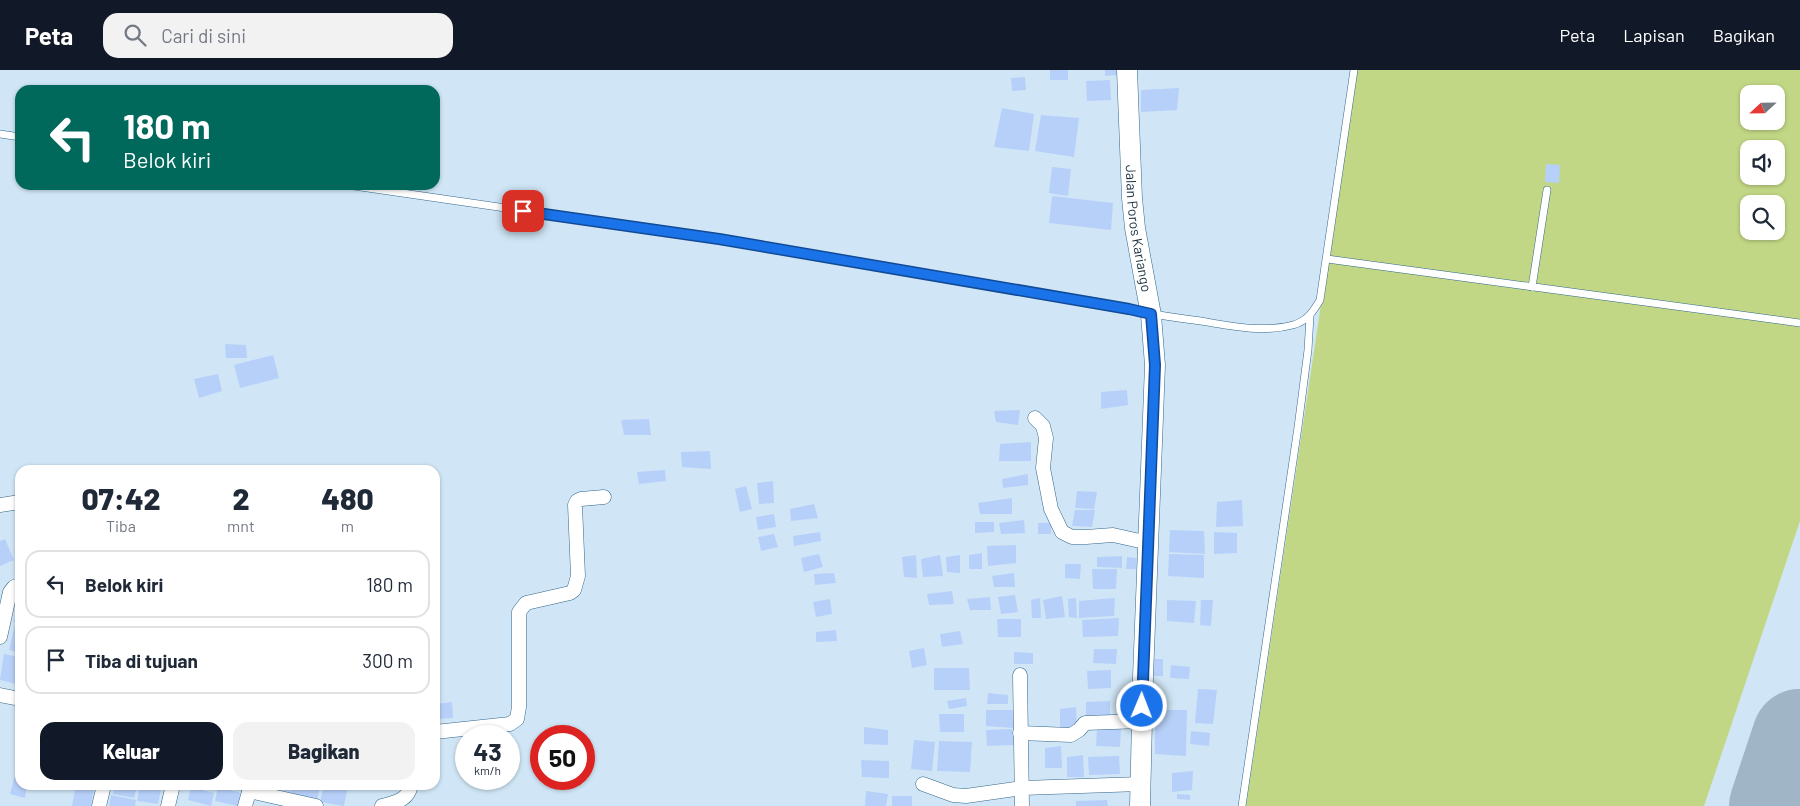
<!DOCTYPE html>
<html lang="id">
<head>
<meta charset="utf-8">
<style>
  :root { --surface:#fff; --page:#f2f2f3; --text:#1f2937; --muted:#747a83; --line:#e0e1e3; --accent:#111827 }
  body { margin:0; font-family:Barlow,sans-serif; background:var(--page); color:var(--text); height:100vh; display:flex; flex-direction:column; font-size:19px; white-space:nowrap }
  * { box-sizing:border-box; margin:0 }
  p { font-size:16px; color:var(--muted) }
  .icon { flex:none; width:28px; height:28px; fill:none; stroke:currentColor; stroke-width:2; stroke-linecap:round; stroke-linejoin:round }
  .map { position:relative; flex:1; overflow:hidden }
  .panel { position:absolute; left:15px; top:395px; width:425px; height:325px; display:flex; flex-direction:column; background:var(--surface); border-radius:15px; box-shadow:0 1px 4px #0004 }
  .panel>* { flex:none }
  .top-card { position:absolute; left:15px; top:15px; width:425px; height:105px; border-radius:15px; box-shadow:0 1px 4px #0004; background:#00695c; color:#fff; overflow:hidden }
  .needle { width:32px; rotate:248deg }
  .fabs { position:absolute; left:1740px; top:15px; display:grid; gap:10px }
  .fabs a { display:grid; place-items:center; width:45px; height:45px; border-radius:10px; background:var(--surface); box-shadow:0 1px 4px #0004; font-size:25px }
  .speed { position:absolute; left:455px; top:655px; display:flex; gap:10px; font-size:25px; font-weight:700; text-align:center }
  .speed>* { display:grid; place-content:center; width:65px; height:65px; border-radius:50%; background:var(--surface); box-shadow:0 1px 4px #0004; line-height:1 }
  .speed small { font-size:12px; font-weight:400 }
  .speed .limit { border:8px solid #d22; background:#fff; color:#111 }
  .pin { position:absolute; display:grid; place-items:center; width:42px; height:42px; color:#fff; margin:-21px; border-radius:10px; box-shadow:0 2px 8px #0006 }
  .me { position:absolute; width:55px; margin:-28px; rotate:1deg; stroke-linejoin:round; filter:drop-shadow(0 0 4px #0008) }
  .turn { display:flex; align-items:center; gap:18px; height:105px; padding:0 25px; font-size:22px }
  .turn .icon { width:65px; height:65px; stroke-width:2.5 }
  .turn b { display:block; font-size:35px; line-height:42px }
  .eta { display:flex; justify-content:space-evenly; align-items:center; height:85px; text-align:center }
  .eta b { font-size:30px; font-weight:800; line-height:35px }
  .primary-button { display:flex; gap:10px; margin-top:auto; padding:10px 25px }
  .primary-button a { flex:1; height:58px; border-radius:15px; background:var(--accent); color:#fff; font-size:20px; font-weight:800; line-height:58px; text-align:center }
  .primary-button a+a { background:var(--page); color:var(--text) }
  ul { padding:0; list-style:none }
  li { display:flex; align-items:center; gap:15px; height:68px; margin:0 10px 8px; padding:0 15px; border:2px solid var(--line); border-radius:15px }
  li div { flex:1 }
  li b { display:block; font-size:19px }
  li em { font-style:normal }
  header { display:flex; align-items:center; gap:30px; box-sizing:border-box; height:70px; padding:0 25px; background:var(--accent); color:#fff }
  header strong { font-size:24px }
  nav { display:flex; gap:28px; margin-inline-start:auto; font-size:18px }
  .search { width:350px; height:45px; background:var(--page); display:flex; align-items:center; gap:12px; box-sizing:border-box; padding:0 18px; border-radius:15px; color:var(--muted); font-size:19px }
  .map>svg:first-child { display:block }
  .green { fill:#c2d785; fill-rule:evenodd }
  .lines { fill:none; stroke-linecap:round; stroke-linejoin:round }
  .runway { stroke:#a0b6c6; stroke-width:96 }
  .building { fill:#b7d0f9 }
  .lane-casing { stroke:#32668a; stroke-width:8 }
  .street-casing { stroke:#32668a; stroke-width:15 }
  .secondary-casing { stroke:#32668a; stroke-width:21 }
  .lane { stroke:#fff; stroke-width:7 }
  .street { stroke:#fff; stroke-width:14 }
  .secondary { stroke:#fff; stroke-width:20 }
  .route-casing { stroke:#114b97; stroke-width:12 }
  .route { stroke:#1a73e8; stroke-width:9 }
  .labels { text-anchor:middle; stroke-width:4; stroke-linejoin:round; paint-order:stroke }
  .street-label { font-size:14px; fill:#1a3040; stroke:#d0e6f6 }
</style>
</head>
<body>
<header>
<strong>Peta</strong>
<div class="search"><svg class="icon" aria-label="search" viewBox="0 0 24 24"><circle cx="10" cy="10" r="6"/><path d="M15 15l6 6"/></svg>Cari di sini</div>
<nav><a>Peta</a><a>Lapisan</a><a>Bagikan</a></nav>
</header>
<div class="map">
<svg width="1800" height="736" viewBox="0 0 1800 736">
  <rect width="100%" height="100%" fill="#d0e6f6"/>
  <path class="green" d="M1356,0H1800V451L1704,736H1246ZM1749,24H1776V51H1749ZM1749,79H1776V106H1749ZM1749,134H1776V161H1749Z"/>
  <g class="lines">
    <path class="runway" d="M1777,736L1800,667"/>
  </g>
  <g class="building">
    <rect x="1050" y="0" width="18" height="10"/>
    <path d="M1105,0H1118V5L1105,6Z"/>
    <path d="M1025,7L1026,20L1012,21L1011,8Z"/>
    <path d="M1110,10L1111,30L1087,31L1086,11Z"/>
    <path d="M1179,18L1177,40L1141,42V20Z"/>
    <path d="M1002,38L1034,44L1029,81L994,77Z"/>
    <path d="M1041,45L1079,48L1074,87L1035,81Z"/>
    <path d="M1546,94L1560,95L1559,113L1545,112Z"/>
    <path d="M1052,97L1071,99L1068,126L1049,123Z"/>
    <path d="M1052,126L1113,133L1111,160L1049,153Z"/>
    <path d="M225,274L246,275L247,288H226Z"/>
    <path d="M273,285L279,308L240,318L234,295Z"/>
    <path d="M218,304L222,321L199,328L194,309Z"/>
    <path d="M1127,320L1128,335L1101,339V322Z"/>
    <path d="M1020,340L1018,355L996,352L994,341Z"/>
    <path d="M649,349L651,365H624L621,350Z"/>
    <path d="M1031,372V391H999L1000,374Z"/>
    <path d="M710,381L711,399L682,397L681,382Z"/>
    <path d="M665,400L666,411L639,414L637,402Z"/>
    <path d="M1028,404V415L1003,418L1002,409Z"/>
    <path d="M773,411L774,433L759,434L757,413Z"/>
    <path d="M746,416L752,439L740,442L735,419Z"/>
    <path d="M1077,421L1097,422L1094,439L1075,438Z"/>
    <path d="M1012,428V444H980L978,433Z"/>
    <path d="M1242,430L1243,456L1216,457L1217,432Z"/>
    <path d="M814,434L818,448L791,451L790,439Z"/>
    <path d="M1075,440H1095L1092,457L1072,456Z"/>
    <path d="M774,444L776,457L758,460L756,447Z"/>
    <path d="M1024,450L1025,463L1001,464L999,453Z"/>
    <path d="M975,452H994V462L975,463Z"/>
    <rect x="1038" y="453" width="13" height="11"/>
    <path d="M1170,460L1204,461L1205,484L1169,482Z"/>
    <path d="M820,462L821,471L794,476L793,466Z"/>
    <path d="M1214,462L1237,463V483L1214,484Z"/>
    <path d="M774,464L778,477L761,481L758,467Z"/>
    <path d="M5,469L14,490L0,496V471Z"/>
    <path d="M1016,475V493L988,496L987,476Z"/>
    <path d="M982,483V499H969V485Z"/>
    <path d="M819,484L823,497L804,502L801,488Z"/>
    <path d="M1169,484L1204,485V508L1168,506Z"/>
    <path d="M916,485L917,508L904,507L902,487Z"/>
    <path d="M940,485L943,506L923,507L921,489Z"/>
    <path d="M960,485V503L947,502L946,487Z"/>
    <path d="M1122,486V498L1097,497V487Z"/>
    <path d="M16,487H20V506H15Z"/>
    <path d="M1127,487L1137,488L1136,499H1126Z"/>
    <path d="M1065,494H1081L1080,509L1065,508Z"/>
    <path d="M1092,499H1117L1116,519H1093Z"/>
    <path d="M834,503L836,513L815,515L814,504Z"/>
    <path d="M1014,503L1015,517H994L992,506Z"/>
    <path d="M952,521L954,534L929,535L927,524Z"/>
    <path d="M1015,525L1018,542L1001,544L998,527Z"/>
    <path d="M1062,526L1065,547L1046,549L1043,530Z"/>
    <path d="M990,527L991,540H970L967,529Z"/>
    <path d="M19,528H20V553L14,552Z"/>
    <path d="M1040,528L1041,548H1032L1031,530Z"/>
    <path d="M1076,528L1077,548L1069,547L1068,529Z"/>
    <path d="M1115,528L1114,546L1079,548V531Z"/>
    <path d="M830,529L832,544L816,547L813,532Z"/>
    <path d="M1167,530L1196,531L1194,553L1167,551Z"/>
    <path d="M1201,530H1213L1211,556L1200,555Z"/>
    <path d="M1119,548L1118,566L1083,567L1082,550Z"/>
    <path d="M997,549H1021V567H998Z"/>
    <path d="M15,555L20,557V583L9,580Z"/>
    <path d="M836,560L837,571L816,572V562Z"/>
    <path d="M960,561L963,574L942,577L940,564Z"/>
    <path d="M924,578L927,595L912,598L909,581Z"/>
    <path d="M1094,579H1117L1116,594L1093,593Z"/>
    <path d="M1014,582L1033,583V594H1014Z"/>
    <path d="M4,584L20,587V615L0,610Z"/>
    <rect x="1153" y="589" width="10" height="17"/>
    <path d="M1171,595L1190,597L1189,609L1170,608Z"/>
    <path d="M934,598H969L970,620H934Z"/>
    <path d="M1111,600V618L1088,619L1087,601Z"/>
    <path d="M1198,619L1217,620L1213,654L1195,653Z"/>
    <path d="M988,623L1008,625V634H987Z"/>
    <path d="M966,628L967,636L949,639L947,631Z"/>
    <path d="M1110,631V649L1086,650V632Z"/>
    <path d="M452,632L453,648L437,649L436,634Z"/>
    <path d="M1076,637L1077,659H1060V639Z"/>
    <path d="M986,640H1014V658L986,656Z"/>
    <path d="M1155,640H1187L1186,686L1155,684Z"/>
    <path d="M939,644H964V662H940Z"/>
    <path d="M864,657L888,660V675L864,674Z"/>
    <path d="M1097,657L1121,659L1120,677L1096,676Z"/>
    <path d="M1012,659L1014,675L987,676L986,660Z"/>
    <path d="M1191,661L1210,663L1209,676L1190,674Z"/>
    <path d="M914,670L935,672L932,701L911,699Z"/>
    <path d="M939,671L972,672L970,702L937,701Z"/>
    <path d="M1061,676L1062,698H1045V678Z"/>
    <path d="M1083,685L1084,707H1067V687Z"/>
    <path d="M1119,686L1120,704L1089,705L1088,687Z"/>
    <path d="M861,690L889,691V708L862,707Z"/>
    <path d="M1193,701L1192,720L1172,722V703Z"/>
    <path d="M15,705L20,706V715H27L25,728L10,724Z"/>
    <path d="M76,715L94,717L91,736H72Z"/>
    <path d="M115,715L137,716L134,728L113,724Z"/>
    <path d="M140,715H162L158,734L137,731Z"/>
    <path d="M223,715H240L239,721L222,717Z"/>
    <path d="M259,715H291L290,722Z"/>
    <path d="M292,715H320L317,732L290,726Z"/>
    <path d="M324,715L348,716L344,736L320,732Z"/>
    <path d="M191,717L214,723L211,736L188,730Z"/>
    <path d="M218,717L241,723L238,736L215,731Z"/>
    <path d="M866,721L888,724L886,736H865Z"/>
    <path d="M1177,724L1190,725V730L1177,729Z"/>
    <path d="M111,725L136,730L135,736H109Z"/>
    <rect x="892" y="726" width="20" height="10"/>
    <path d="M1107,730L1108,736H1076V731Z"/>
  </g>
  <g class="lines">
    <g class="lane-casing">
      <g id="lane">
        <path d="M0,64L20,67"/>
        <path d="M347,115L719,169L1129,239C1153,245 1177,248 1201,251C1230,256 1264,263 1293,255C1307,251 1313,242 1320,230L1354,0"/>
        <path d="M1327,189L1800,253"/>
        <path d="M1532,217L1547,120"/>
        <path d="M1242,736L1298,357L1308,280L1310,246"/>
      </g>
    </g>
    <g class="street-casing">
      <g id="street">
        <path d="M1035,348L1043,356L1046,368L1043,398L1051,439L1062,462L1072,467H1086L1113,465L1149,473"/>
        <path d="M0,435L20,432"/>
        <path d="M0,567L10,522L14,517L20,515"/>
        <path d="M1020,605L1022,736"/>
        <path d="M0,625L20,629"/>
        <path d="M435,662L510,654L517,649L519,637V542L526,533L570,523L574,520L578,506L575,435L577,431L581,429L604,427"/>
        <path d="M1020,663L1071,665L1079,660L1085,653L1142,651"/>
        <path d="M923,714L953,725L966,726L1022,718L1141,714"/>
        <path d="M249,721L316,736"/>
        <path d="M99,736L104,715"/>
        <path d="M168,736L173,715"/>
        <path d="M245,736L251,715"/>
        <path d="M382,736C395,732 408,731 411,715"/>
      </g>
    </g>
    <g class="secondary-casing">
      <g id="secondary">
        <path id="s1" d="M1127,0L1132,128L1135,158L1151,245L1155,295L1143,607L1140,736"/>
      </g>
    </g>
    <use href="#lane" class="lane"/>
    <use href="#street" class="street"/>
    <use href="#secondary" class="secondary"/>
  </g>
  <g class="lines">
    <g class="route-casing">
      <path id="route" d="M523,141L719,169L1129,239L1151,244L1155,295L1142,636"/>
    </g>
    <use href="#route" class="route"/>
  </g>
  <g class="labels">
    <g class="street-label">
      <text dy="5" stroke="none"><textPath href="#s1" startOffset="159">Jalan Poros Kariango</textPath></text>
    </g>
  </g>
</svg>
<div class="fabs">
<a><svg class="needle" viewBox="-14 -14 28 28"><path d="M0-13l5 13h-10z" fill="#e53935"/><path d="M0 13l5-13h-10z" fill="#747a83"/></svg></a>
<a><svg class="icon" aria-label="sound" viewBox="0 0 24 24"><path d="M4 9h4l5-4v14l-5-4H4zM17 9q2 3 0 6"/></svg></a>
<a><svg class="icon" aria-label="search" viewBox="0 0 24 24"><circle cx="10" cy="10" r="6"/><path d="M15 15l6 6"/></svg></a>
</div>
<div class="speed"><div>43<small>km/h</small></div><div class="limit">50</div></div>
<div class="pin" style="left:523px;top:141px;background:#d93025"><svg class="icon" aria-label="arrive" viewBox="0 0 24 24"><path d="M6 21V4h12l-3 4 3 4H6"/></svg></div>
<svg class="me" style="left:1142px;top:636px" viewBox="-20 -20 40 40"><circle r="17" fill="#1a73e8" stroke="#fff" stroke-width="3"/><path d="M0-11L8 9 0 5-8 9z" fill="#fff"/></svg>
<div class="top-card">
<div class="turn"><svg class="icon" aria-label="left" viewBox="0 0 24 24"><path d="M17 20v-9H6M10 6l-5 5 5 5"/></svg><div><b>180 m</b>Belok kiri</div></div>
</div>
<section class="panel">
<div class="eta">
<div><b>07:42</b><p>Tiba</p></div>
<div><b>2</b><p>mnt</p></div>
<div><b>480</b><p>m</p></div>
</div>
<ul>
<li><svg class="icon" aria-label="left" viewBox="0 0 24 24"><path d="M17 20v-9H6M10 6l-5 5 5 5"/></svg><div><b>Belok kiri</b></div><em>180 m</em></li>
<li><svg class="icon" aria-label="arrive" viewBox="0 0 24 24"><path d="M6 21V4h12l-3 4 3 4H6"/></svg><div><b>Tiba di tujuan</b></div><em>300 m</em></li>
</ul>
<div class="primary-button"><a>Keluar</a><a>Bagikan</a></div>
</section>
</div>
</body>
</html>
